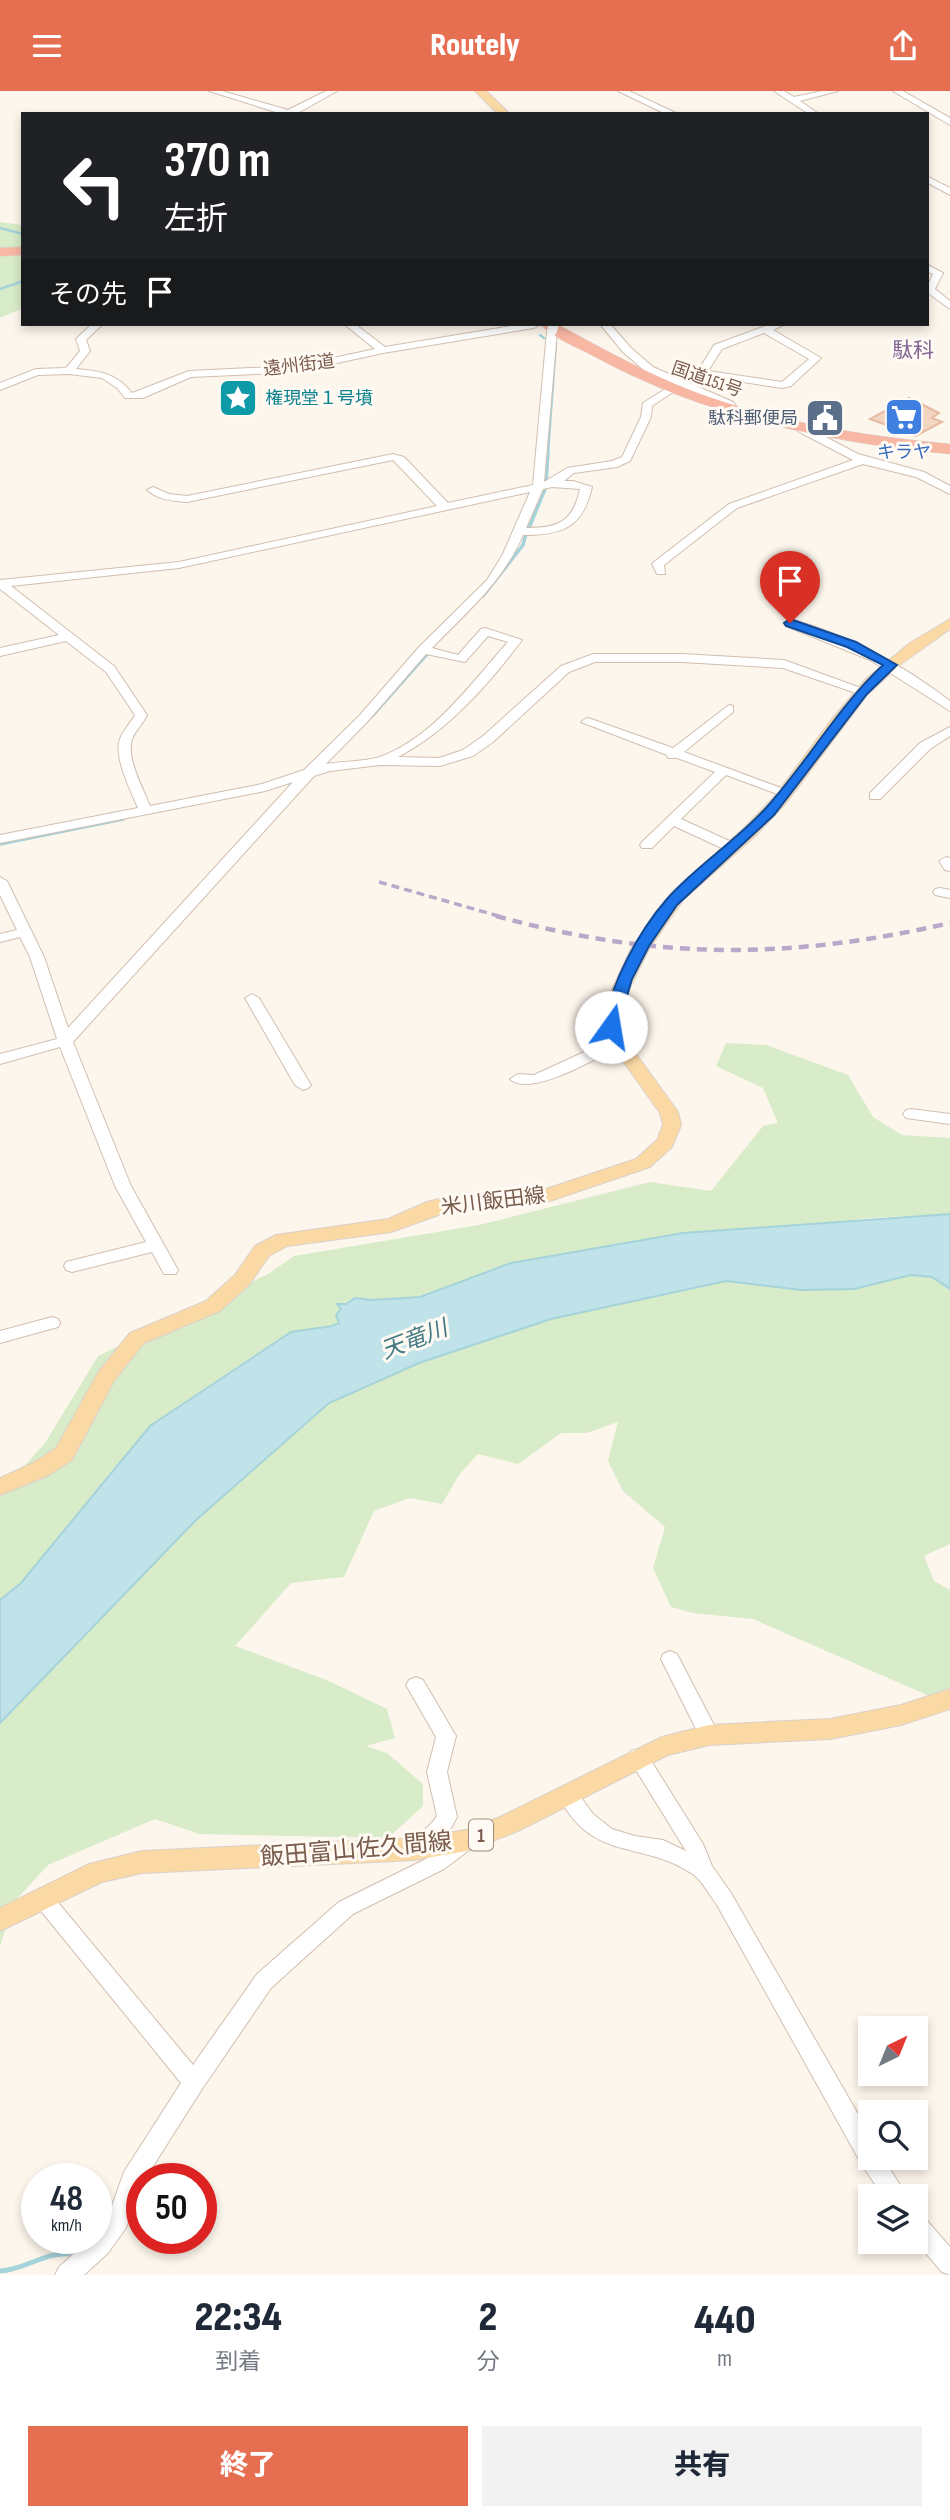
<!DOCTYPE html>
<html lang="ja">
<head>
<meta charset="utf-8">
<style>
  :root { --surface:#fff; --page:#f2f2f3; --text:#1f2937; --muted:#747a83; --accent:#e76f51 }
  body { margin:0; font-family:"Sofia Sans Condensed","Noto Sans JP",sans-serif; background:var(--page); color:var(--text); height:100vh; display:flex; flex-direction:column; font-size:26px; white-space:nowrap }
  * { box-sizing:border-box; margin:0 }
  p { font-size:23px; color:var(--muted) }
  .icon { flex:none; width:38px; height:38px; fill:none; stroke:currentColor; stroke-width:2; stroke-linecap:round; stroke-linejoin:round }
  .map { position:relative; height:2184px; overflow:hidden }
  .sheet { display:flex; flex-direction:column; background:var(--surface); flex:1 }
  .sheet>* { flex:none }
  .hud { position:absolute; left:21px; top:21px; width:908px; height:214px; border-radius:0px; box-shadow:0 4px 10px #0003; background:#202124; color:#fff; overflow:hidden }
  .needle { width:46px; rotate:43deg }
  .controls { position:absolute; left:858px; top:1925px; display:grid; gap:14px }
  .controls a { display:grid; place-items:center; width:70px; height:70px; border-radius:0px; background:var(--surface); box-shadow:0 4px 10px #0003; font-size:35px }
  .speed { position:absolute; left:21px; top:2072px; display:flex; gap:14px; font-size:35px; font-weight:700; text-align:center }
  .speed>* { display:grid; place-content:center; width:91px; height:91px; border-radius:50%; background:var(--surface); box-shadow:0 4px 10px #0003; line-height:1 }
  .speed small { font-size:18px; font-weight:400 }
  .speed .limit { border:10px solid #d22; background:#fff; color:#111 }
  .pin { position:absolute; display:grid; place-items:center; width:60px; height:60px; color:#fff; margin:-72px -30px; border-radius:50% 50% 50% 0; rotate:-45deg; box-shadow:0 0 7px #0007 }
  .pin .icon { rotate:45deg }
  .me { position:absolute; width:77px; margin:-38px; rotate:13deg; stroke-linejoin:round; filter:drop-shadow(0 0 5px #0008) }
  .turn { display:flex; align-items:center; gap:24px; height:147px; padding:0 28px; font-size:32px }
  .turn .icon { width:91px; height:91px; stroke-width:2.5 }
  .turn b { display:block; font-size:49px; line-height:60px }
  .then { display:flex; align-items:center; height:66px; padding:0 28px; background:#0003; gap:14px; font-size:26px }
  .eta { display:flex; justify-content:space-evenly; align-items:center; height:119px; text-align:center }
  .eta b { font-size:42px; font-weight:800; line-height:49px }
  .action { display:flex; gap:14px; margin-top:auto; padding:14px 28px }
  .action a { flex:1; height:80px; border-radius:0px; background:var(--accent); color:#fff; font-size:28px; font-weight:800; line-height:80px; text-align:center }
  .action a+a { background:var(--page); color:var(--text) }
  header { display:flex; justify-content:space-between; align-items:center; height:91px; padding:0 28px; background:var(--accent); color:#fff; font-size:32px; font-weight:800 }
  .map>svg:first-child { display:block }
  .green { fill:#d8ecc9 }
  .water { fill:#bfe3e8; stroke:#a5d3da; stroke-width:2 }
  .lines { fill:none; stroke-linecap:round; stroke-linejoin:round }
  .stream-far2 { stroke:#a5d3da; stroke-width:2.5 }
  .stream-far1 { stroke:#a5d3da; stroke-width:3.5 }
  .stream { stroke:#a5d3da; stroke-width:5 }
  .building { fill:#f3d5c3; stroke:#e6bba3; stroke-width:2 }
  .minor-casing { stroke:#d1beb0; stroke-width:2 }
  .major-casing { stroke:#dad1cd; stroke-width:2 }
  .highway-casing { stroke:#dad1cd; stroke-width:1 }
  .minor { fill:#fff; fill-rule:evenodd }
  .major { fill:#fbd9a5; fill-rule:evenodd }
  .highway { fill:#f7b7a3; fill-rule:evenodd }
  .rail-far1 { stroke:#b9a8c9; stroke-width:3.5; stroke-dasharray:8 5; stroke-linecap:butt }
  .rail { stroke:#b9a8c9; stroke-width:4.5; stroke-dasharray:10 7; stroke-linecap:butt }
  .minor-bridge-casing { stroke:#d1beb0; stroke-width:10; stroke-linecap:butt }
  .minor-bridge { stroke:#fff; stroke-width:10 }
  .route { fill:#1a73e8; stroke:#114b97; stroke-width:2 }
  .labels { text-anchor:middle; stroke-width:6; stroke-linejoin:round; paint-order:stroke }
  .far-street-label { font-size:18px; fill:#7a5c4d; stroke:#fffaf3 }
  .far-culture-label { font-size:18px; fill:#0d838f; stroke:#fffaf3; text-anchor:start }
  .far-service-label { font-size:18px; fill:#4e5e75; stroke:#fffaf3; text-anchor:end }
  .far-shop-label { font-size:18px; fill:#366cbe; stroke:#fffaf3 }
  .shield { fill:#fffaf3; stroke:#a28b7f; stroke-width:2 }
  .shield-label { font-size:19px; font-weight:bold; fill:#7a5c4d }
  .far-quarter-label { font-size:21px; fill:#846695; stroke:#fffaf3 }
  .street-label { font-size:21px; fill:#7a5c4d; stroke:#fffaf3 }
  .water-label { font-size:23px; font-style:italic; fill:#437c86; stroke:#fffaf3 }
  .near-street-label { font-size:24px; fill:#7a5c4d; stroke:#fffaf3 }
</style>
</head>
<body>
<header><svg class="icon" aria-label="menu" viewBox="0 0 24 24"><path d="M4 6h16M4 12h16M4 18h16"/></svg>Routely<svg class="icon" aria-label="share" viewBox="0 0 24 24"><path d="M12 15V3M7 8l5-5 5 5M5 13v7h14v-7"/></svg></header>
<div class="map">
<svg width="950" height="2184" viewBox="0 0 950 2184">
  <rect width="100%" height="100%" fill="#fdf6ec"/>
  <g class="green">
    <path d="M0,131L23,134V217L0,227Z"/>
    <path d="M726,952L766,954L848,984L873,1026L902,1044L950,1047V1123L869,1127L511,1172L420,1206L358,1209L338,1213L341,1218L339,1232L332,1235L290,1241L150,1335L21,1492L0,1509V1402L45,1352L98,1265L268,1183L294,1165L479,1134L650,1091L711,1100L763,1035L778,1032L763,997L716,975Z"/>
    <path d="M911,1184L932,1186L950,1198V1453L924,1465L934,1490L950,1499V1614L753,1528L693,1522L671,1516L653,1477L665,1436L623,1400L608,1370L618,1331L587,1342H561L518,1373L478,1363L459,1384L442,1413L410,1407L374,1420L344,1486L291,1492L235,1555L329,1590L387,1618L395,1647L366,1655L387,1662L423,1693V1715L388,1747L199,1743L155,1728L48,1774L15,1810L0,1855V1632L196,1429L329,1312L419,1272L551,1228L726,1190L801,1199L854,1198Z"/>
  </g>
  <path class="water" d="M950,1123V1198L932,1186L911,1184L854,1198L801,1199L726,1190L551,1228L419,1272L329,1312L196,1429L0,1632V1509L21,1492L150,1335L291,1241L332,1235L339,1232L336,1224L341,1218L337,1213H346L355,1207L372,1209L420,1206L511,1172L683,1142Z"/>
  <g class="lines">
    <g class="stream-far2">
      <path d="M0,137L23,143"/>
      <path d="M0,198L23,190"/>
      <path d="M540,244L544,247"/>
      <path d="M548,362L556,251"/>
    </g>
    <g class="stream-far1">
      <path d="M546,393L548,361"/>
      <path d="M529,437L545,398"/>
      <path d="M483,505L523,454L526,443"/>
      <path d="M372,625L427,563"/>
      <path d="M0,753L123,728"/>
    </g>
    <path class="stream" d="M0,2180C25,2179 46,2160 71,2163"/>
  </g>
  <path class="building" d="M909,307L939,322L932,327L942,331L916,345L870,328Z"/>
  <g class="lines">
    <g class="minor-casing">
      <g id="minor">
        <path d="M209,0H222L288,19L326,0H337L296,23H282Z"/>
        <path d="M618,0H629L678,23H666Z"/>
        <path d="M774,0H784L794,6L822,0H838L800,10L819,23H809Z"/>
        <path d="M893,0H903L950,27V34Z"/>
        <path d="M928,86L950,97V104L928,92Z"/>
        <path d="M928,174L943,182L935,198L950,210V218L928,202V194L933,183L928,181Z"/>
        <path d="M92,233H103L86,249L90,260L76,278C100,280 116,282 132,302L189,280L296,275L375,258L344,233H355L385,256L523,233L539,234L534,237L383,262L296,281L191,286L143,307H125L117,297L102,287L69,283L38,284L0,299V292L36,278L66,277L80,260L76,248Z"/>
        <path d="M600,233H610L631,257L653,276L733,311L738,318L729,320L725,315L645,280L623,261Z"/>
        <path d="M771,233H785L773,239L821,267L791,295L782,297L704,285L695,290L690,287L698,280L714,254ZM764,242L809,268L782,291L708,280L722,258Z"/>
        <path d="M552,237L557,240L544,391L567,377L612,370L622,366L641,326L643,312L670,295L679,297L652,315L651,326L630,370L617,376L574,382L564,390H573L592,396C583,437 562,444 523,444C502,492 467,521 432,557L458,564L481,538L485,537L522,549C488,594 448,640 398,666L439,667L463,659L483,645L561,575L593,563H682L784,569L869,600L867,603H859L783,577L682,571H595L569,581L493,651L473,665L440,675L380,674L330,680L314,685L73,951L131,1095L178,1179L176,1183H164L152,1161L72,1181L66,1179L64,1175L66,1171L146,1151L115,1095L60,956L0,973V963L57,948L30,866L20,846L0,851V843L17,839L0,804V786L7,790L44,866L68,937L293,691L265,700L0,752V744L138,717C131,700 113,665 120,648C123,639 131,632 135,624L106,581L66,550L0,565V557L59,544L0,498V489L179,471L437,415L393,369L187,411C172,410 159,409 147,399L153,396L169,403L187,405L393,363L404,366L448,412L533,394L547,240ZM552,396L580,398C573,431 558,437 526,437L543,398ZM530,401L502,465L487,489L419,556L360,624L304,679L262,693L150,715C143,697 126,668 132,648C135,640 143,633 147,624L114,575L11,495L179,477ZM488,545L508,551C471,592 434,646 380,666C363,671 343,670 326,673L368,630L426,563L465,571Z"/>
        <path d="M795,334H803L858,363L924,381L950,395V403L916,386L863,373L737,417L664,474L665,483H657L652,473L654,471L729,413L853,369L803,343L795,338Z"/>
        <path d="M790,528C848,544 903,574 950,610V620L870,569L786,535L784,532Z"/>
        <path d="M729,614L733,615V621L684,661L792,701L790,704H780L726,684L681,728L736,753L738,756L736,759H726L674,735L652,757H642L640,754L642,751L715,681L677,667H668L667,664L581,631L587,627L591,628L673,657Z"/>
        <path d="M950,636V645L930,658L880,708H870V702L920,652Z"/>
        <path d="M946,766L950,767V780L945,779L939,770Z"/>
        <path d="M940,797L950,799V807L935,804L933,801L935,798Z"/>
        <path d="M252,903L259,907L311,994L308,997L303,999L295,994L245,907Z"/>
        <path d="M619,945L624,947L626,950L624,953C602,964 530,1008 510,988L518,983L534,984Z"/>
        <path d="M911,1018L950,1023V1033L906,1027L903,1023L906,1019Z"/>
        <path d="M52,1226L58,1228L60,1232L58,1236L0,1252V1240Z"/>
        <path d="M670,1560L677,1563L716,1638L719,1644L716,1650L709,1652L702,1650L661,1568L663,1563Z"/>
        <path d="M416,1586L423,1589L456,1645L447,1681L457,1726L446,1746L417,1766L410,1763L407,1757C413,1744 429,1739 437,1725L427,1681L436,1646L406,1594L409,1589Z"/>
        <path d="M638,1658L645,1660L703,1753L712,1775L731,1802L870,2044V2067H883L907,2105H883L862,2074L717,1814C710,1805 703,1791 694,1784C643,1748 592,1773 558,1704L561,1698L568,1696L575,1698L593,1723L612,1738L635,1745L663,1749L686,1760L628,1666L631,1660Z"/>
        <path d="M465,1742L472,1745L475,1751L472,1757L444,1778L353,1823L271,1897L202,1998L145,2088H142L126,2137L108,2162L84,2184H55L59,2176L91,2147H96V2140L109,2123L124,2081L181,1992L37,1815L34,1809L37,1803L44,1800L51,1803L193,1974L257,1883L339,1811L430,1766Z"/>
        <path d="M915,2122L923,2125L950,2156V2184L942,2181L915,2150Z"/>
      </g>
    </g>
    <g class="major-casing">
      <g id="major">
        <path d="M475,0H486L510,23H498Z"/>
        <path d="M950,528V538L898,575L867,604L786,712L755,745L683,809L649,858L629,898L621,932L634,960L678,1021L681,1034L672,1056L650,1076L541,1113L458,1117L391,1141L287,1155L269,1165L249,1194L220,1220L144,1252L114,1290L72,1369L49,1384L0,1404V1387L33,1372L56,1357L99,1280L130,1242L206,1210L235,1184L255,1155L276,1144L388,1128L427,1111L458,1103L540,1100L636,1068L657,1049L663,1034L660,1022L618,963L603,932L612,898L631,858L671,802L743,738L775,705L832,628L866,588L910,552Z"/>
        <path d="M950,1598V1618L901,1634L830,1648L709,1654L668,1664L518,1740L467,1760L415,1769L142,1782L102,1791L0,1840V1817L89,1773L142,1760L415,1747L466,1739L500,1726L662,1646L709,1634L830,1628L901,1614Z"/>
      </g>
    </g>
    <g class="highway-casing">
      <g id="highway">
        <path d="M23,156V164L0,165V157Z"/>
        <path d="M540,233H557C601,257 644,281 690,299C774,331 862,345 950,353V363C824,351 702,325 590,263C574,255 552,246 540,233Z"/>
      </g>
    </g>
    <use href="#minor" class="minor"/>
    <use href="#major" class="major"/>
    <use href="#highway" class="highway"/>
    <path class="rail-far1" d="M379,791L502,826"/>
    <path class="rail" d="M496,825C656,869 789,869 950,832"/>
    <g class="minor-bridge-casing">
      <path id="minor-bridge" d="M552,240L554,233"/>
    </g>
    <use href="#minor-bridge" class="minor-bridge"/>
  </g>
  <path class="route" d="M790,528L856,551L897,574L867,603L774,724L677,814L649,855L632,888L617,939H606L604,936C610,893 639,840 667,808C696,775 735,751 765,718C807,672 837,617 883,574L847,556L786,535L784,532Z"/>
  <defs>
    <g id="sight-square" transform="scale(2.0125)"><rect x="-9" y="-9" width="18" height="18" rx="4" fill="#0f9aa8" stroke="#fffaf3"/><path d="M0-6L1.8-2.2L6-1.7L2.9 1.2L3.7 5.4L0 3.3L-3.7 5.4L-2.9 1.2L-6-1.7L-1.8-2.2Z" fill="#fff"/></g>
    <g id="supermarket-square" transform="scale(2.0125)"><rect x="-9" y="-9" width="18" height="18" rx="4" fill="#3f7fe0" stroke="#fffaf3"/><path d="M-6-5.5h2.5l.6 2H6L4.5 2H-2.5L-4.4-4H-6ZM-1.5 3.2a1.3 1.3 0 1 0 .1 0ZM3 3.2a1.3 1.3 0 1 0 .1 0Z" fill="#fff"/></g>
    <g id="civic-square" transform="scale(2.0125)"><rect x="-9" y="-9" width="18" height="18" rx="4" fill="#5c6f8a" stroke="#fffaf3"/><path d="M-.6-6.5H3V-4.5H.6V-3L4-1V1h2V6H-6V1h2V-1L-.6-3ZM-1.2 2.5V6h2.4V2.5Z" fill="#fff"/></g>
  </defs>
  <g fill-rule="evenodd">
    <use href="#sight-square" x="238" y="307"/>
    <use href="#supermarket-square" x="904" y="326"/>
    <use href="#civic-square" x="825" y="327"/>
  </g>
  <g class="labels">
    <g class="far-street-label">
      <text transform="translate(299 274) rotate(-7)" y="6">遠州街道</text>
      <text transform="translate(707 288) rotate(19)" y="6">国道151号</text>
    </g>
    <g class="far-culture-label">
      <text x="265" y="313">権現堂１号墳</text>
    </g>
    <g class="far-service-label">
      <text x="798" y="333">駄科郵便局</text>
    </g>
    <g class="far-shop-label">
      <text x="904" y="367">キラヤ</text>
    </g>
    <rect class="shield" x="469" y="1728.5" width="24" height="31" rx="5"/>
    <g class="shield-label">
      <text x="481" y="1751">1</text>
    </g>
    <g class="far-quarter-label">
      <text x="913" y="266">駄科</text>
    </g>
    <g class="street-label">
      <text transform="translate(493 1110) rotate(-7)" y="7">米川飯田線</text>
    </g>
    <g class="water-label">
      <text transform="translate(414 1248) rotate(-21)" y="8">天竜川</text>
    </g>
    <g class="near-street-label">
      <text transform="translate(356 1758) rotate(-5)" y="8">飯田富山佐久間線</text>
    </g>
  </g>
</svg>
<div class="controls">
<a><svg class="needle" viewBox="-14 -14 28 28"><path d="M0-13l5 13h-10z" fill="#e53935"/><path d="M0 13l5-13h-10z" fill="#747a83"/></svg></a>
<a><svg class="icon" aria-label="search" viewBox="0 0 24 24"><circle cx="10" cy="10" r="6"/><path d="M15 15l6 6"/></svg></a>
<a><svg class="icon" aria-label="layers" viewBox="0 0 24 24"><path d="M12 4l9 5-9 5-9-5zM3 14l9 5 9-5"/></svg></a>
</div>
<div class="speed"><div>48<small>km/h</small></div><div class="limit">50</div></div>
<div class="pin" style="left:790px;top:532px;background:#d93025"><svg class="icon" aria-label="arrive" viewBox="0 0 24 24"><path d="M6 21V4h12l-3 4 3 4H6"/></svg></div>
<svg class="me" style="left:611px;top:936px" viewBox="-20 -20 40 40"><circle r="19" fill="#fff"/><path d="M0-13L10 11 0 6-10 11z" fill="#1a73e8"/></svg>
<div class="hud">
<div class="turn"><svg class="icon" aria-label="left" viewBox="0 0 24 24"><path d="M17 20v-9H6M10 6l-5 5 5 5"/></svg><div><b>370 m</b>左折</div></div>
<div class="then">その先<svg class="icon" aria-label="arrive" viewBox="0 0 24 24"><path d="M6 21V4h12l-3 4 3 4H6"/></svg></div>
</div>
</div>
<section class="sheet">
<div class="eta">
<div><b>22:34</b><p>到着</p></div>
<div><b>2</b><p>分</p></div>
<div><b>440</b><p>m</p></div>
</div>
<div class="action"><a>終了</a><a>共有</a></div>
</section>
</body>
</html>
